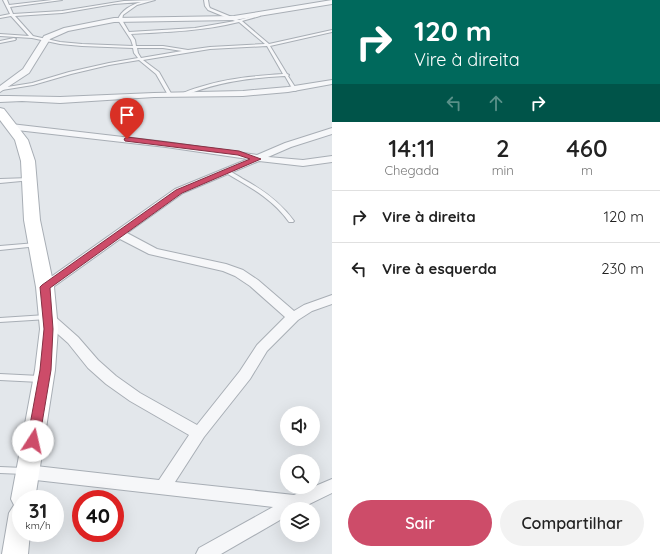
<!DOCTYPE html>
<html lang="pt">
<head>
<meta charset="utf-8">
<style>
  :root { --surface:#fff; --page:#f2f2f2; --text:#222; --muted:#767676; --line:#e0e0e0; --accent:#cd4c69 }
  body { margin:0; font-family:Quicksand,sans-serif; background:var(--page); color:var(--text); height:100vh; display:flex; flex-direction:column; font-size:15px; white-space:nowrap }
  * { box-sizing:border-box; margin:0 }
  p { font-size:13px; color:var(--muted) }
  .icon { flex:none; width:22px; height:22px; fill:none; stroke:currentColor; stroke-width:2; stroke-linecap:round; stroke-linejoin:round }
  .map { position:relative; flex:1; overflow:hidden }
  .panel { display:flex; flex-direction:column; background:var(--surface); width:328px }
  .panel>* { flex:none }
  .top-card { background:#00695c; color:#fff; overflow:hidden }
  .buttons { position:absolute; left:280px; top:406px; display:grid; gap:8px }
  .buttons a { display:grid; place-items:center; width:40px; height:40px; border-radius:50%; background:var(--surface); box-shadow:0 4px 16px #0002; font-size:20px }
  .speed { position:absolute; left:12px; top:490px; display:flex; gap:8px; font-size:20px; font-weight:700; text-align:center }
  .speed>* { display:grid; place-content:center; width:52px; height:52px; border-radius:50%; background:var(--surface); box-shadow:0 4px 16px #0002; line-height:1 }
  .speed small { font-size:10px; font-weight:400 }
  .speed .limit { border:6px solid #d22; background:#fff; color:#111 }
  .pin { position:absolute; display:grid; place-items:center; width:34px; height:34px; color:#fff; margin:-41px -17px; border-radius:50% 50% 50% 0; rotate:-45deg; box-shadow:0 0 4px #0007 }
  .pin .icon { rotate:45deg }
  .me { position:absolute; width:44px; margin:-22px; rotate:10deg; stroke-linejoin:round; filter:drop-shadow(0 0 3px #0008) }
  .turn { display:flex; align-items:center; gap:14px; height:84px; padding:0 16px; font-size:18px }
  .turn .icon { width:52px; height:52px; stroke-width:2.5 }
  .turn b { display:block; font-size:28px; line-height:34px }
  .lanes { display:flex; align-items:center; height:38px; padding:0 16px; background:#0003; justify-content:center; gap:20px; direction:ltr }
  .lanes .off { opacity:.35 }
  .eta { display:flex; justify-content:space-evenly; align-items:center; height:68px; text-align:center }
  .eta b { font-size:24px; font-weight:600; line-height:28px }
  .action { display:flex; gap:8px; margin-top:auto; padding:8px 16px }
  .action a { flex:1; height:46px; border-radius:24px; background:var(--accent); color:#fff; font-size:16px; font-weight:600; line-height:46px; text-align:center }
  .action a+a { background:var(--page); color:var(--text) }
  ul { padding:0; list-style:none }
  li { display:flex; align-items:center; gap:12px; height:52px; padding:0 16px; border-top:1px solid var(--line) }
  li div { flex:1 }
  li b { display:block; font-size:15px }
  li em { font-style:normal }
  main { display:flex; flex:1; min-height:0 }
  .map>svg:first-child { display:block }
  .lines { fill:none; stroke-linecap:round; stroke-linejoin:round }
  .lane-casing { stroke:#a8aeb5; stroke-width:2 }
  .street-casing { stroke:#a8aeb5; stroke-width:2 }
  .secondary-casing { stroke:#a8aeb5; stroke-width:2 }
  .lane { fill:#f6f7f9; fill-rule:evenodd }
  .street { fill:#f6f7f9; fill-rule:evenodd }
  .secondary { fill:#fff; fill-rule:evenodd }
  .route { fill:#cd4c69; stroke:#853144 }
</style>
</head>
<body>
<main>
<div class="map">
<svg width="332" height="554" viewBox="0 0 332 554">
  <rect width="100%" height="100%" fill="#e3e7eb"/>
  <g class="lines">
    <g class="lane-casing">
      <g id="lane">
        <path d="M3,0H7L9,5L52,0H62L10,7L13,14L62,11L124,1L155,0L137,5L123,15L122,20L129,32L195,28L235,21L208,10L205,6L204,0H208L209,6L210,8L239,20L260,14V16L242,21L269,44L332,30V32L270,46L287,74L289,75L288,76L297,90L295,91L293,90L285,76C248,78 218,82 183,96L180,95C186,91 193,89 200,87C227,78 255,76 283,74L267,46L210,49L143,60L159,72L172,95L170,96L168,95L156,74L139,60L109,65L71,74L33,85L2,90H1V88L32,83L69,72L109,63L138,58L134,53L133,48L82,46L60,44L32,38L0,36V34L29,36L11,16L0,18V16L10,14ZM141,2C132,4 120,11 118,20L131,40L133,46L82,44L60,42L33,36L15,16L62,13L114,4ZM239,22L265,44L210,47L188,50L163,46H136L135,40L131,34C167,32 203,31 239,22ZM137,48H163L182,51L141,58L138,53Z"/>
        <path d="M14,38L16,39L15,40L0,43V41Z"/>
        <path d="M226,171C232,171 238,176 243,179C263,190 280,202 294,221L293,222H289C273,199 250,187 226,173Z"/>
        <path d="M30,178L32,179V180L0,183V179Z"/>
        <path d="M36,243L38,244L39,245L38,246L0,250V246Z"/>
        <path d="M46,315L49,317L48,319L0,322V318Z"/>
        <path d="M0,374L40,376L42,377L44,379L42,381L40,382L0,380Z"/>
        <path d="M0,467L24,468L27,469L28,471L27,473L24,474L0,473Z"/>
      </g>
    </g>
    <g class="street-casing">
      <g id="street">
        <path d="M332,0V4L234,20L114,22L68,31L50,39L29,73L0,92V86L23,69L44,36L64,28L114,18L234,16Z"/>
        <path d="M332,80V84L288,92L243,96L154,97L60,103L22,101L0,102V96H8L60,97L154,93L243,91L288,87Z"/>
        <path d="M11,124L166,142L257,155L285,143L332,128V134L291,147L268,157L303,160L332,156V162L303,166L259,161L183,193L127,233L157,249L226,264L243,270L258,280L294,311L304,305L332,295V304L312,311L298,320L267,351L250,379L204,437L175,482L294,495L332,479V493L299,509H287V516L221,554H196L199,548L273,507L27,479L21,477L19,472L21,467L27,465L159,480L189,435L130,401L106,384L88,368L68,343L42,320L41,317L42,314L47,313L52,314L78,337L98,360L116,376L140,393L197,425L240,371L257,345L285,317L250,286L235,276L223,271L149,254L120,239L49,290H41L39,287L41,284L175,189L248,159L166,147L8,129L7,127Z"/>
      </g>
    </g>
    <g class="secondary-casing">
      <path id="secondary" d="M0,108L4,109L28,140L35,161L40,220L54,287L58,329L55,370L35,499H21V533H30L28,554H2L9,513L14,505L11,499L35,370L40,329L36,287L24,220L21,161L15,140L0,120Z"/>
    </g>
    <use href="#lane" class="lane"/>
    <use href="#street" class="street"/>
    <use href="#secondary" class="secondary"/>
  </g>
  <path class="route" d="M127,137L239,151L261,159L182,193L50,288L53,329L51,370L39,441L37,444L33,446L29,444L27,441L40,370L44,329L40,287L42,285L176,190L250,159L238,155L125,141L124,139Z"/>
</svg>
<div class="buttons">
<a><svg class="icon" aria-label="sound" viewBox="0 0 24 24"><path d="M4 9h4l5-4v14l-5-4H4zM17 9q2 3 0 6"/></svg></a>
<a><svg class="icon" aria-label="search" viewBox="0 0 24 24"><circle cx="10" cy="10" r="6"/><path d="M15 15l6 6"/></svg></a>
<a><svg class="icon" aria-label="layers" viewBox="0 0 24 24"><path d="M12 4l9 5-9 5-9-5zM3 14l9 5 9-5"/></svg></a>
</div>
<div class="speed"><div>31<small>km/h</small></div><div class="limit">40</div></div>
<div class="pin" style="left:127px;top:139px;background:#d93025"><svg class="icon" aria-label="arrive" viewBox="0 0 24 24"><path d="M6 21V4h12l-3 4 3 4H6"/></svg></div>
<svg class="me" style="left:33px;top:441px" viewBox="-20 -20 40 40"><circle r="19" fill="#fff"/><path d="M0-13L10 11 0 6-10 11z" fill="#cd4c69"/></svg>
</div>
<section class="panel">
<div class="top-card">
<div class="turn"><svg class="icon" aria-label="right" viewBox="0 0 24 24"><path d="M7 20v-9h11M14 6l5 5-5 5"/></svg><div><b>120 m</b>Vire à direita</div></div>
<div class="lanes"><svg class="icon off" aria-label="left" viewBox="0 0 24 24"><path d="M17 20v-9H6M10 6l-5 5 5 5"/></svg><svg class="icon off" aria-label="ahead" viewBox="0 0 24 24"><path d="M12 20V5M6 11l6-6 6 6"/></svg><svg class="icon" aria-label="right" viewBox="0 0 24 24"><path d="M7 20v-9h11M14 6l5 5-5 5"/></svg></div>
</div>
<div class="eta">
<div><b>14:11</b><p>Chegada</p></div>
<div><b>2</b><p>min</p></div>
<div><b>460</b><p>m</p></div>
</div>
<ul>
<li><svg class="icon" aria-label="right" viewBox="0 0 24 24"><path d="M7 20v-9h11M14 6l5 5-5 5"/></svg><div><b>Vire à direita</b></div><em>120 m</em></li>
<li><svg class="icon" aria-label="left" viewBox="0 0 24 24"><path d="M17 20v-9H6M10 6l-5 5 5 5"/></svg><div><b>Vire à esquerda</b></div><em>230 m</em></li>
</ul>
<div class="action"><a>Sair</a><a>Compartilhar</a></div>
</section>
</main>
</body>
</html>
